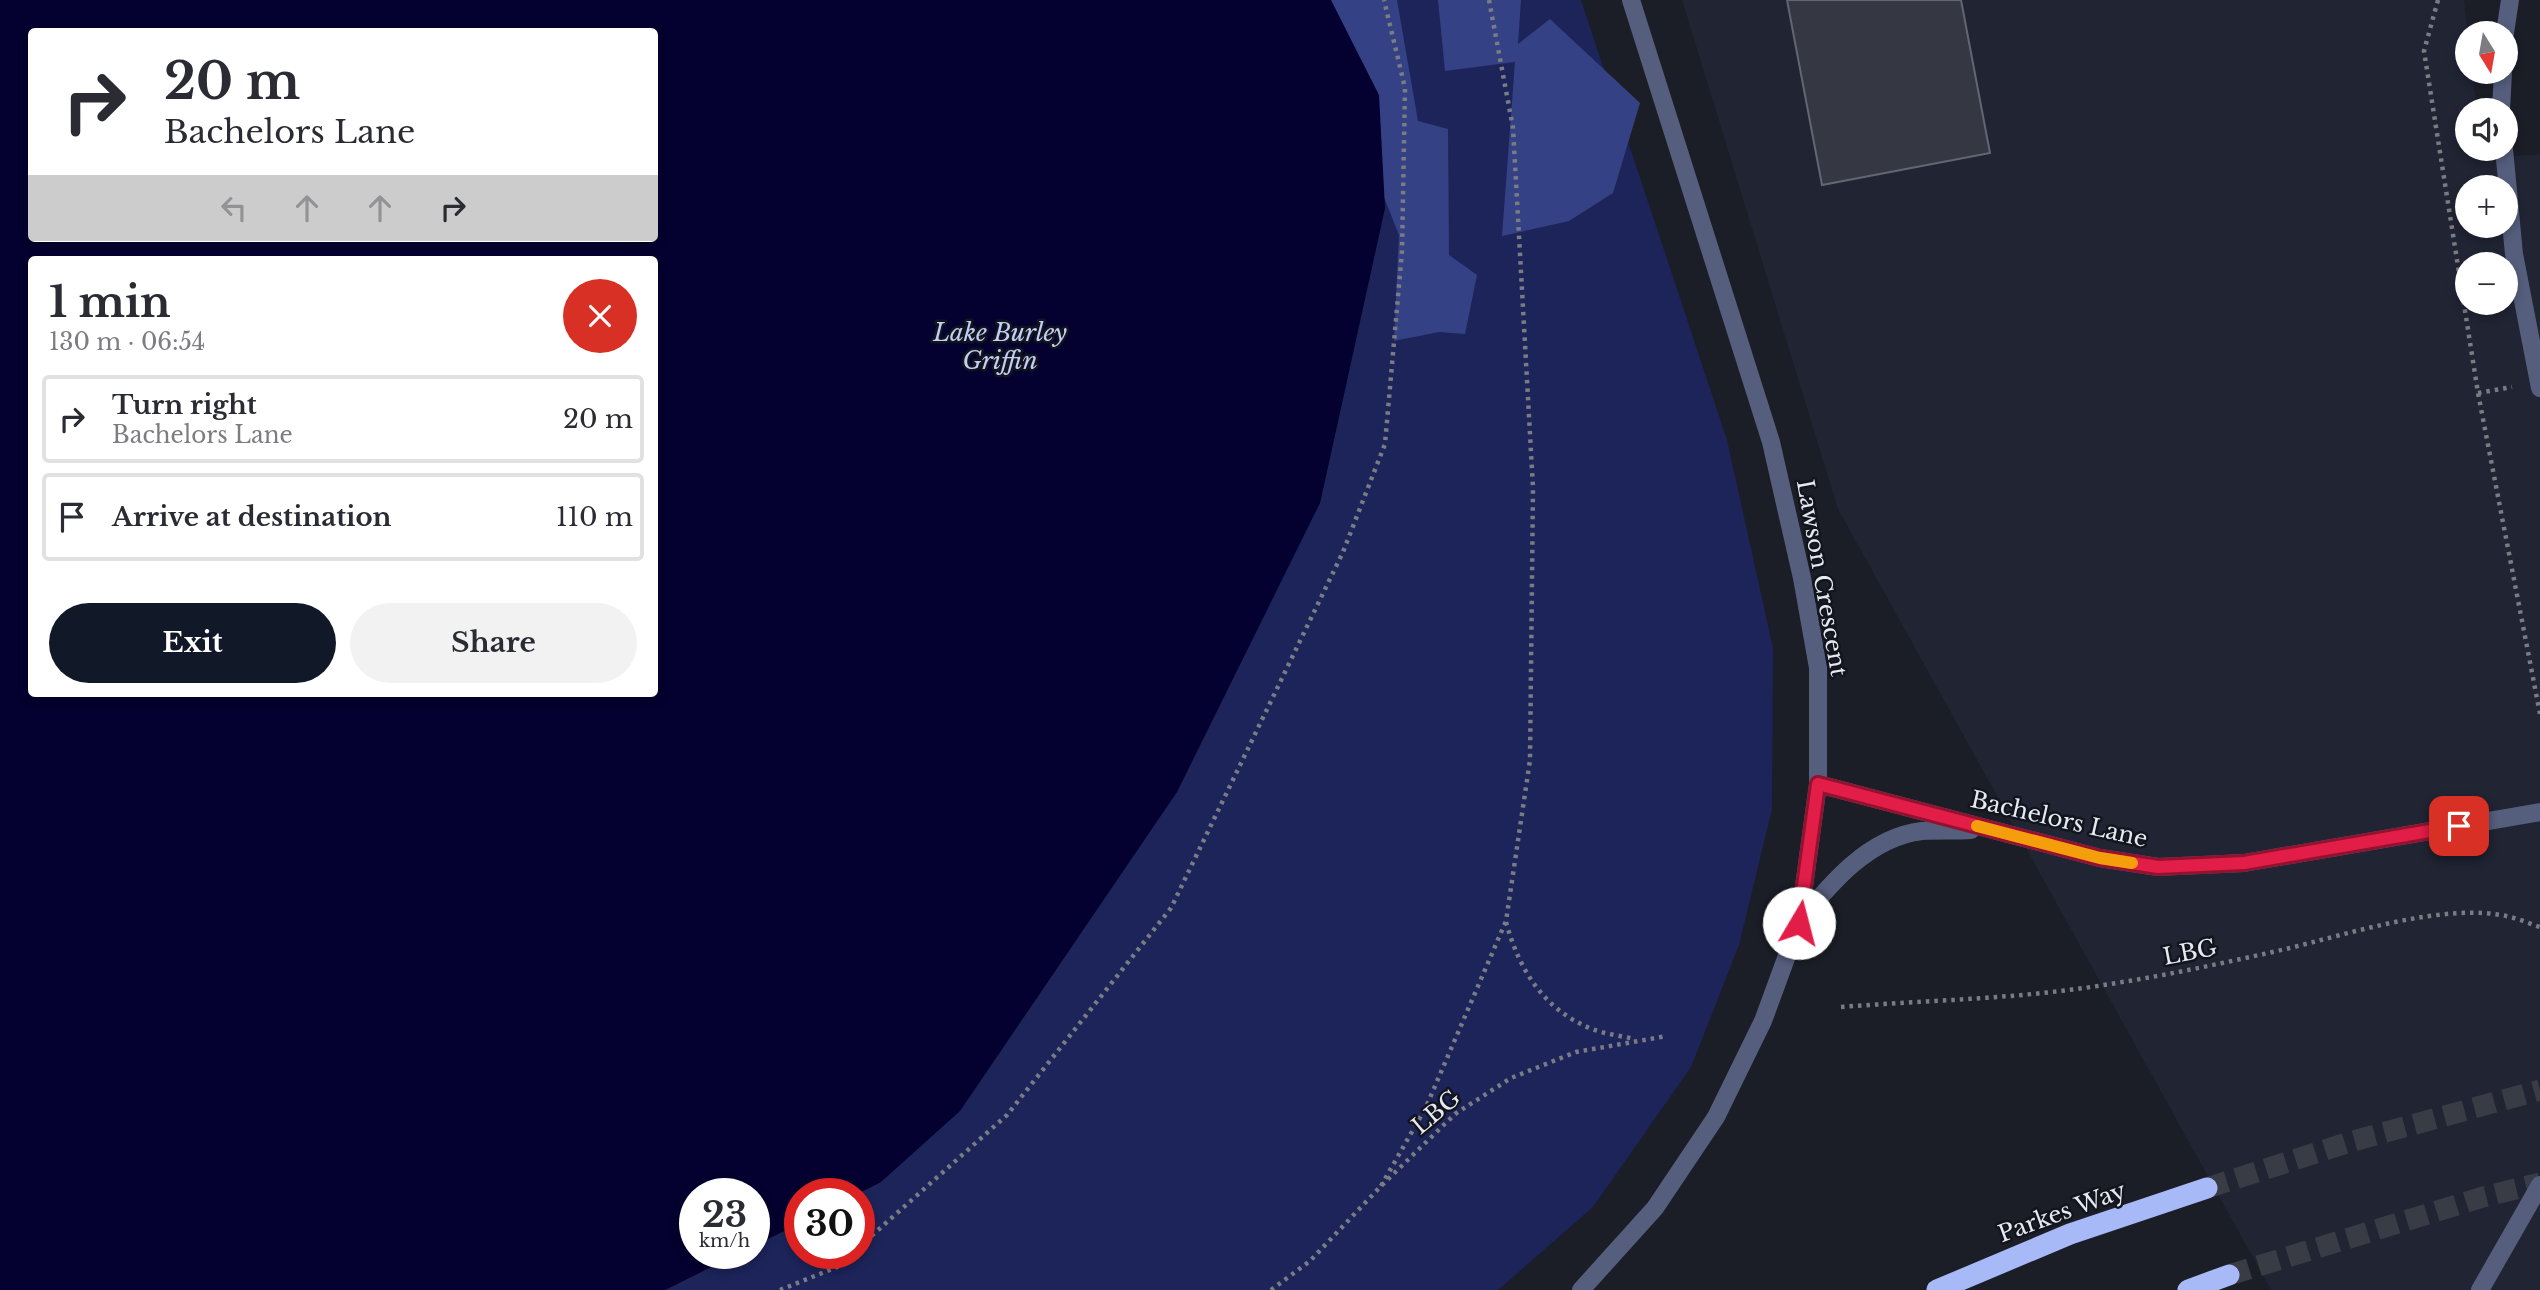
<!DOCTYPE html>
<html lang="en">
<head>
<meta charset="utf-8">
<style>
  :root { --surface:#fff; --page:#f2f2f3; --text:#2b2b33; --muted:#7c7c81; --line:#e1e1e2; --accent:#111827 }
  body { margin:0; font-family:"Libre Baskerville",serif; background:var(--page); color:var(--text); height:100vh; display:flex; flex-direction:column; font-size:26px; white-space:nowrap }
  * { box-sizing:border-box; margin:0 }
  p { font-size:23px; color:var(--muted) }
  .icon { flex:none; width:38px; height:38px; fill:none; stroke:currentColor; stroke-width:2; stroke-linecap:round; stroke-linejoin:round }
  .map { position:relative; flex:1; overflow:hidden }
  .drawer { position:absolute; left:28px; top:256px; width:630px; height:441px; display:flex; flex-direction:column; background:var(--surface); border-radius:7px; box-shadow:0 4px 10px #0003 }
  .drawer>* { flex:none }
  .banner { position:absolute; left:28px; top:28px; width:630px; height:214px; border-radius:7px; box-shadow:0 4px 10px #0003; background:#fff; color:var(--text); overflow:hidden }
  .needle { width:46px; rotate:169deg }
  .controls { position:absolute; left:2455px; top:21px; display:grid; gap:14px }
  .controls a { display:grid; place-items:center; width:63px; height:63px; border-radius:50%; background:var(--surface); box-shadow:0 4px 10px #0003; font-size:35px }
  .speed { position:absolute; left:679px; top:1178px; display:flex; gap:14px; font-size:35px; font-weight:700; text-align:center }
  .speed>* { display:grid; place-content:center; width:91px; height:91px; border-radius:50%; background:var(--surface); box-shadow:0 4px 10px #0003; line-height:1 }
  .speed small { font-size:18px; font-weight:400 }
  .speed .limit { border:10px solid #d22; background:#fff; color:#111 }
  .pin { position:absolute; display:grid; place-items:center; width:60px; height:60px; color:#fff; margin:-30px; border-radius:14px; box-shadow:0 4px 10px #0006 }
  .me { position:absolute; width:77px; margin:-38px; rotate:8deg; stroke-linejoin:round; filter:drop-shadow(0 0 5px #0008) }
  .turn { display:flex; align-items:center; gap:24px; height:147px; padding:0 21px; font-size:32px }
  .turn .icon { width:91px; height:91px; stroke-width:2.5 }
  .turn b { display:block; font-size:49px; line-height:60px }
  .lanes { display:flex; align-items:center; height:66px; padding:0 21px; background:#0003; justify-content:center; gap:35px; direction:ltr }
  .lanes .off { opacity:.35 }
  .round { display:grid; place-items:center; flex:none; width:74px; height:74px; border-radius:37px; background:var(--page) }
  .head { display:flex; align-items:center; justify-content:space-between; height:119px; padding:0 21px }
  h1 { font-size:42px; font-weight:700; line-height:52px }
  .primary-button { display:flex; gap:14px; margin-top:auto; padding:14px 21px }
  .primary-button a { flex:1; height:80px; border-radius:42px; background:var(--accent); color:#fff; font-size:28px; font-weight:700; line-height:80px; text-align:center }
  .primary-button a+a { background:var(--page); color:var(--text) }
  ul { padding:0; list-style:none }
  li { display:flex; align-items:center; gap:21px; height:88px; margin:0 14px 10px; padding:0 7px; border:4px solid var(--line); border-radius:7px }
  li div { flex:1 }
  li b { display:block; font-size:26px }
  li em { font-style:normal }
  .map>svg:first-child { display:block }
  .built { fill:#202433; fill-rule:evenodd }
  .green { fill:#1c245a }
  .forest { fill:#354185 }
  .water { fill:#04002f; fill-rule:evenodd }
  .building { fill:#353842; stroke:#636672; stroke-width:2 }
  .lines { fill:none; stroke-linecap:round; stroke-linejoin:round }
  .motorway-tunnel { stroke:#3a3c45; stroke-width:21; stroke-dasharray:21 10; stroke-linecap:butt }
  .path { stroke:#7a7c84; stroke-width:4.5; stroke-dasharray:3.5 5; stroke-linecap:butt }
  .minor { stroke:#565e7d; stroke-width:18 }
  .motorway { stroke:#a8b9f7; stroke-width:21 }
  .route-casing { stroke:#92132f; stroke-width:18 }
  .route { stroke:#e11d48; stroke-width:12 }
  .slow { stroke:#f59e0b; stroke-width:12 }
  .labels { text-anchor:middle; stroke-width:5; stroke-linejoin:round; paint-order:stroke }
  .street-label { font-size:23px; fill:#e7e9f0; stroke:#12151e }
  .water-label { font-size:24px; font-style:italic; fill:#c2cef6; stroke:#12151e }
</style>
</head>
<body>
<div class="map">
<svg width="2540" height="1290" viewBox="0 0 2540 1290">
  <rect width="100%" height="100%" fill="#1b1e27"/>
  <path class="built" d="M1682,0H2464L2468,33V72H2472L2477,110H2468V149H2481L2483,159L2540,154V1290H2271L1838,509ZM2468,187H2506V226H2468ZM2468,264H2506V303H2468Z"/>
  <path class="green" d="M1331,0H1581L1727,440L1773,648L1772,809L1739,945L1691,1067L1593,1207L1498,1290H665L739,1253H754V1246L800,1223V1253H859V1193L881,1182L1320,503L1385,208L1379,95Z"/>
  <g class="forest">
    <path d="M1318,0H1397L1418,121L1448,129L1449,255L1477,275L1465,334L1439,332L1394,341L1399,235L1366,152Z"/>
    <path d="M1438,0H1521L1518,44L1550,19L1640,103L1613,193L1569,221L1502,236L1515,62L1445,71Z"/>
  </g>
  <path class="water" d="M0,0H1331L1379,95L1385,208L1320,503L1177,792L960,1111L881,1182L859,1193L800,1194V1223L754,1246V1194H695V1253H739L665,1290H0ZM32,32H654V238H32ZM32,259H654V693H32Z"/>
  <path class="building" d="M1787,0H1961L1990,153L1822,185Z"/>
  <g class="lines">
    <g class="motorway-tunnel">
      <path d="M2207,1188L2353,1141L2540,1090"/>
      <path d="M2229,1275L2483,1197L2540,1183"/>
    </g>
    <g class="path">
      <path d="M2438,0L2424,51L2478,393L2540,714"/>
      <path d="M2478,393L2512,387"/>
      <path d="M1506,922C1519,970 1544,1010 1592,1029C1605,1034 1621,1036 1635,1039"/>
      <path d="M1841,1007C1931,1000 2021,999 2110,984C2169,975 2228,962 2286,949C2348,934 2449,901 2510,917C2520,919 2530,924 2540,927"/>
      <path d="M1381,1186L1426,1107L1506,921L1530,760L1533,488L1513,128L1489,0"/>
      <path d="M859,1247L1007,1115L1171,908L1343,552L1385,444L1402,251L1405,88L1384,0"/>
      <path d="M780,1290L837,1267L852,1253"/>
      <path d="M1271,1290L1310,1261L1381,1186L1455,1114L1511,1078L1576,1052L1667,1036"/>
    </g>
    <g class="minor">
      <path d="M2505,33L2510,0"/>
      <path d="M2501,110L2503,72"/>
      <path d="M2504,149L2514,254L2540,388"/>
      <path d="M1818,784L2100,858L2158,867L2244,863L2540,812"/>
      <path d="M1799,922C1830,884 1869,837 1922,831C1938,830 1955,831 1971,830"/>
      <path d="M1581,1290L1655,1208L1716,1117L1763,1021L1799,923L1818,784V668L1802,578L1771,442L1631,0"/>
      <path d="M2480,1290L2540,1185"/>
    </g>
    <g class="motorway">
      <path d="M1937,1290L2070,1234L2207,1188"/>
      <path d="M2188,1290L2229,1275"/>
    </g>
  </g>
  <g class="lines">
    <g class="route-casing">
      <path id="route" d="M1799,923L1818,784L2100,858L2158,867L2244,863L2459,826"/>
    </g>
    <use href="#route" class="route"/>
    <path class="slow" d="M1977,826L2100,858L2132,863"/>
  </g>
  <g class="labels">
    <g class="street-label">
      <text transform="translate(1822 578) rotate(80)" y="8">Lawson Crescent</text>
      <text transform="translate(2059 819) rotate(13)" y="8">Bachelors Lane</text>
      <text transform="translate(2190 952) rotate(-11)" y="8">LBG</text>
      <text transform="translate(1436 1112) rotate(-40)" y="8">LBG</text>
      <text transform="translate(2062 1212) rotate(-20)" y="8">Parkes Way</text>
    </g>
    <g class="water-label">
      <text x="1000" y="341">Lake Burley<tspan x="1000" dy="28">Griffin</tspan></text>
    </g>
  </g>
</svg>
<div class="controls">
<a><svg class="needle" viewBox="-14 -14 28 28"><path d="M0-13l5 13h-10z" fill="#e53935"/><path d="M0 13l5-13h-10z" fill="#7c7c81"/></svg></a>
<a><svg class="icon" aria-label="sound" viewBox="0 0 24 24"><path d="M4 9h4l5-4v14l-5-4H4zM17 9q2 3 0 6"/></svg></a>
<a>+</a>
<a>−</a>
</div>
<div class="speed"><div>23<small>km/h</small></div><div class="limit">30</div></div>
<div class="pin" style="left:2459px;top:826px;background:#d93025"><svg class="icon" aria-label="arrive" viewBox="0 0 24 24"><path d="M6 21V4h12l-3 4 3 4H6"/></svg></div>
<svg class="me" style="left:1799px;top:923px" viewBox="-20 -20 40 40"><circle r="19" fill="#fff"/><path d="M0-13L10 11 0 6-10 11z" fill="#e11d48"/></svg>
<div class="banner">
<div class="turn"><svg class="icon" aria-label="right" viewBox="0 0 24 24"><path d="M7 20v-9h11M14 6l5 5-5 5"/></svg><div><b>20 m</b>Bachelors Lane</div></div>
<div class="lanes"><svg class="icon off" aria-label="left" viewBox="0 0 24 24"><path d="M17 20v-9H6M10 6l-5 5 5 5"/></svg><svg class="icon off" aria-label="ahead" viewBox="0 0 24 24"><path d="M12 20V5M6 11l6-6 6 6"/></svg><svg class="icon off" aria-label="ahead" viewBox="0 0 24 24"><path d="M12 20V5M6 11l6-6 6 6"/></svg><svg class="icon" aria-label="right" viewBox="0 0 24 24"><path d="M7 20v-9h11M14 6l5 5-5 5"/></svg></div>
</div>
<section class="drawer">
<div class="head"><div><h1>1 min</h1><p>130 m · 06:54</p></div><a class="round" style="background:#d93025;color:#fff"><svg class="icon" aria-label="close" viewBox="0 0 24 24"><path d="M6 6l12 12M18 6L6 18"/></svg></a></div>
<ul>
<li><svg class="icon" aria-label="right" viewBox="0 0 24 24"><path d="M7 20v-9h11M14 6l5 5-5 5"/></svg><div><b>Turn right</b><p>Bachelors Lane</p></div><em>20 m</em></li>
<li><svg class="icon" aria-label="arrive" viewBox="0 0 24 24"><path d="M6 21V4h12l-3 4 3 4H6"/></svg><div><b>Arrive at destination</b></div><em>110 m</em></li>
</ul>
<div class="primary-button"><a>Exit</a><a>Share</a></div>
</section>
</div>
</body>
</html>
